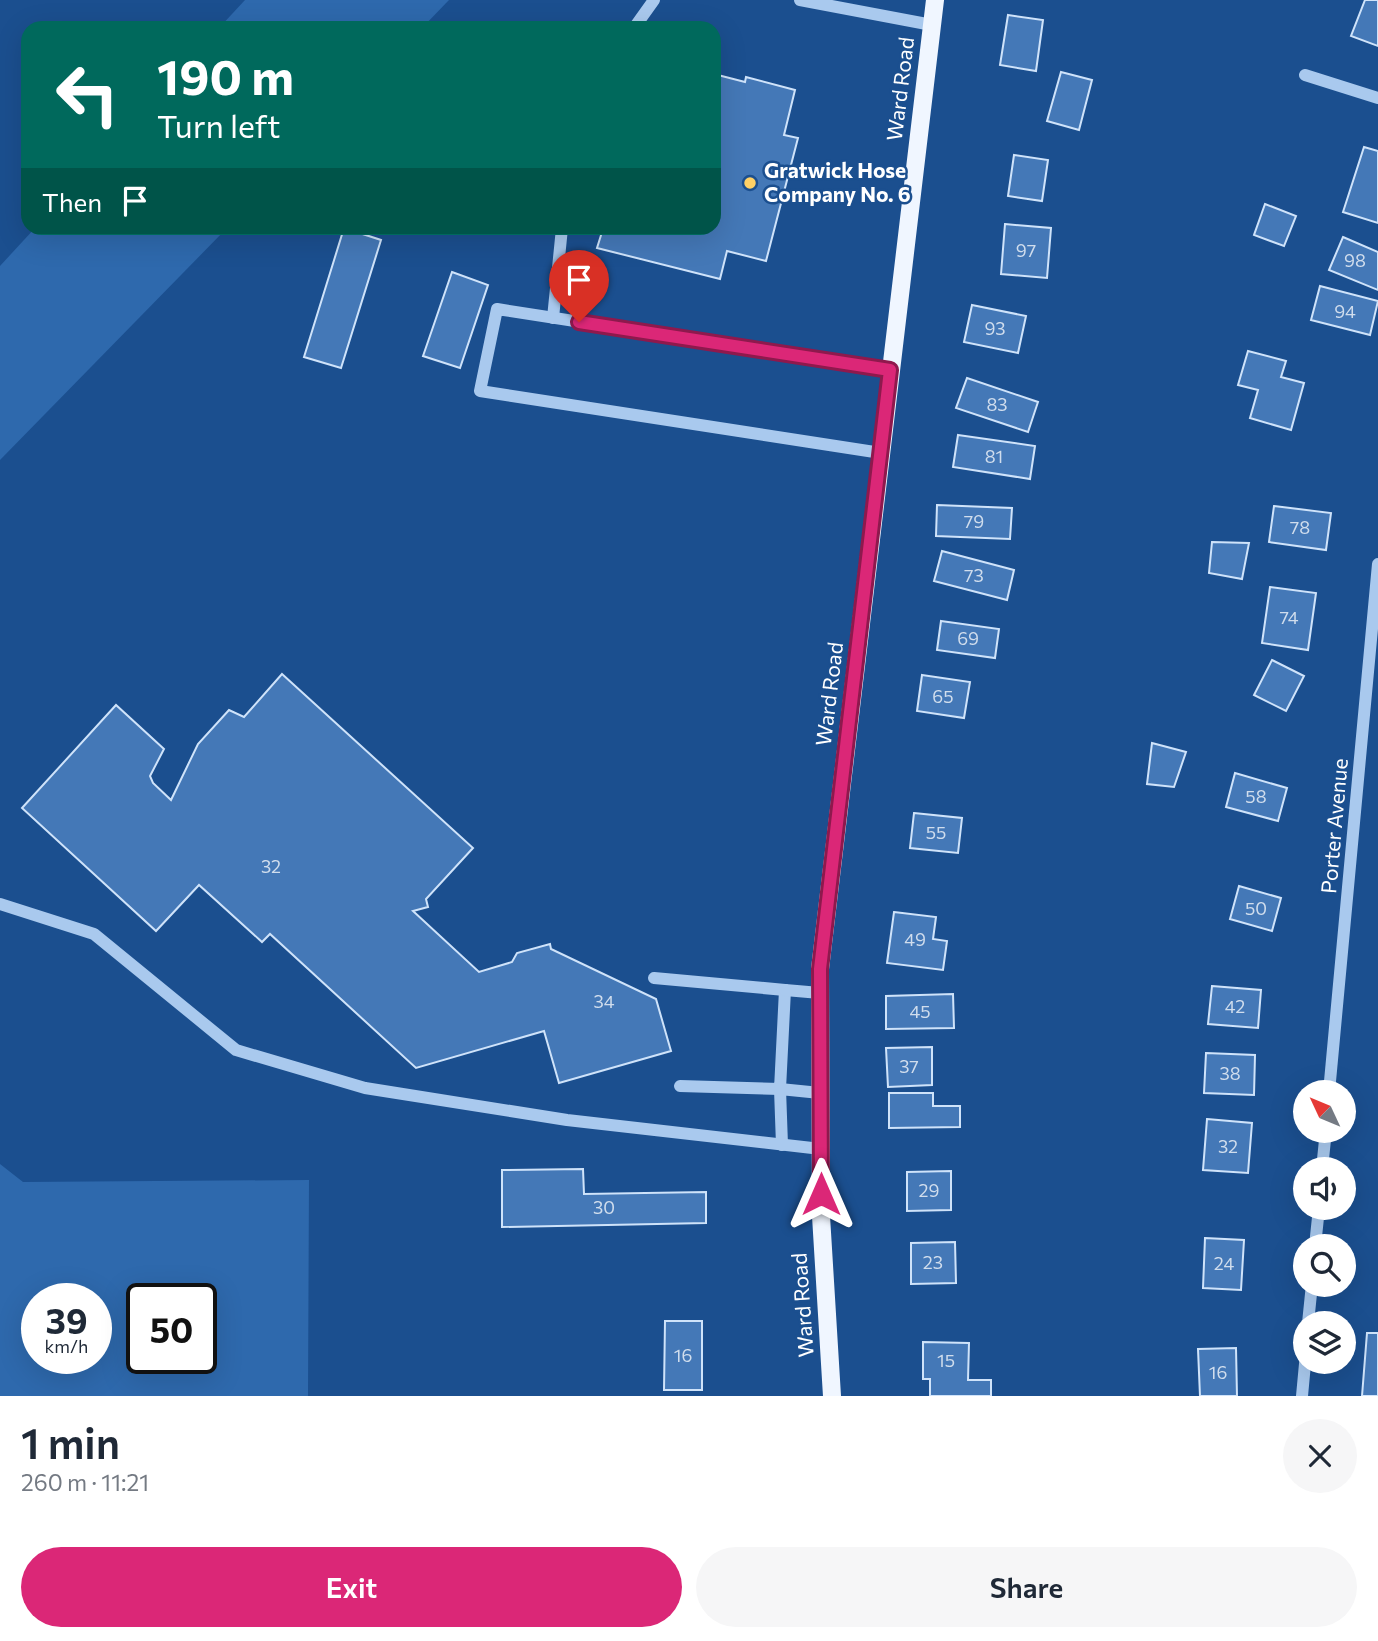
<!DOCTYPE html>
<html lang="en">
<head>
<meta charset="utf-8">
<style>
  :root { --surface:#fff; --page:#f6f6f7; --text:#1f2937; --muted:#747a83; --accent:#db2777 }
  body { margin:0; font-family:Commissioner,sans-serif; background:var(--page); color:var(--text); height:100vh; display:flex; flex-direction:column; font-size:26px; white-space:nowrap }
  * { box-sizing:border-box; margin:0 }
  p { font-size:23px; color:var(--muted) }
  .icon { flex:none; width:38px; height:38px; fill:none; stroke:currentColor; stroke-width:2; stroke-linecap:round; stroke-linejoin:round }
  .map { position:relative; height:1396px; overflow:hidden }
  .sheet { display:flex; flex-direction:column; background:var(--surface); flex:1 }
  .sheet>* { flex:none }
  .banner { position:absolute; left:21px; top:21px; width:700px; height:214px; border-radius:21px; box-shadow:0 7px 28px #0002; background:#00695c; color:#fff; overflow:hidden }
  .needle { width:46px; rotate:314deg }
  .fabs { position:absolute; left:1293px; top:1080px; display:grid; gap:14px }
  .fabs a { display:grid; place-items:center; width:63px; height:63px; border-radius:50%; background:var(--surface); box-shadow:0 7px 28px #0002; font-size:35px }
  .speed { position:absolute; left:21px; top:1283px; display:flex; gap:14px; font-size:35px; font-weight:700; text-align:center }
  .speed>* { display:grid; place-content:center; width:91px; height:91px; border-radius:50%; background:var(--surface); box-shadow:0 7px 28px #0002; line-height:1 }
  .speed small { font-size:18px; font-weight:400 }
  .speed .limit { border:4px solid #111; border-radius:10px; background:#fff; color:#111 }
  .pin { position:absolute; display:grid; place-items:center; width:60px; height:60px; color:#fff; margin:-72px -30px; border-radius:50% 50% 50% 0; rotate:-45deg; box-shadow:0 0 7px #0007 }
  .pin .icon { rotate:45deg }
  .me { position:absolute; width:77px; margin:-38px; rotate:0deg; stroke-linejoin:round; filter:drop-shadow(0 0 5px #0008) }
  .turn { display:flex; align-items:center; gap:24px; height:147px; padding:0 21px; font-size:32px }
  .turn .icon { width:91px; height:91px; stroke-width:2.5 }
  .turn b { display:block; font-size:49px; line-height:60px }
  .then { display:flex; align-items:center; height:66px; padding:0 21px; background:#0003; gap:14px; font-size:26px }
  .round { display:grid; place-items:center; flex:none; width:74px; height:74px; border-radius:37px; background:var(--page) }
  .summary { display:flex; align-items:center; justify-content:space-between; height:119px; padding:0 21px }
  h1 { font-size:42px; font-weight:600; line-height:52px }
  .action { display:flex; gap:14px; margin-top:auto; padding:14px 21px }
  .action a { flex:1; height:80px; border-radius:42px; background:var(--accent); color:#fff; font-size:28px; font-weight:600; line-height:80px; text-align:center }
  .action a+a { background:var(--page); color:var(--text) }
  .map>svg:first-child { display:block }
  .green { fill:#2e69ad; fill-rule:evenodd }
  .building { fill:#4478b7; stroke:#cfe3fa; stroke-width:2 }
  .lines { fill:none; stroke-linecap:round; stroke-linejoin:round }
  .minor { stroke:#a9c9ee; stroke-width:12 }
  .major { stroke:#f0f6ff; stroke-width:18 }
  .route-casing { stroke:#8e194d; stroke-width:18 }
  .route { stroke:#db2777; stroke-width:12 }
  .poi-dot { fill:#ffd166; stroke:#1b4f8f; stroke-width:2.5 }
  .labels { text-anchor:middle; stroke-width:5; stroke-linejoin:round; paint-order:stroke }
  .number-label { font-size:18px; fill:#d0dded }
  .street-label { font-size:21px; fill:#fff; stroke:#1b4f8f }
  .poi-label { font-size:21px; font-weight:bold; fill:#fff; stroke:#1b4f8f; text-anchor:start }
</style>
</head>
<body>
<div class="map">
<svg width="1378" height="1396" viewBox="0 0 1378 1396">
  <rect width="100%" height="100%" fill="#1b4f8f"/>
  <g class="green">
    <path d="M245,0H449L422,28H219Z"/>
    <path d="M35,228H227L0,460V266Z"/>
    <path d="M0,1164L23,1182L309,1180L308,1396H0ZM37,1298H96V1358H37ZM142,1298H201V1358H142Z"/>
  </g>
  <g class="building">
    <path d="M1365,0H1378V46L1351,36Z"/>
    <path d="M1008,15L1043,20L1036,71L1000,65Z"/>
    <path d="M1061,72L1092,80L1079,130L1047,121Z"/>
    <path d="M714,74L745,82L746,77L795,90L784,135L798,138L766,261L727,251L720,279L597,248L602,232L588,228H714Z"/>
    <path d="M1364,147L1378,151V223L1343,212Z"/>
    <path d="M1014,155L1048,160L1042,201L1008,196Z"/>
    <path d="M1265,204L1296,216L1284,246L1254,235Z"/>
    <path d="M1005,224L1051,228L1047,278L1001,274Z"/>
    <path d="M344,228L381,240L341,368L304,357Z"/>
    <path d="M1343,237L1378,252V290L1329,270Z"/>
    <path d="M452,272L488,285L460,368L423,356Z"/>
    <path d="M1320,286L1378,301L1370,335L1311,320Z"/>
    <path d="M972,305L1026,316L1018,353L964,342Z"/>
    <path d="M1248,351L1286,361L1281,377L1304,383L1291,430L1250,418L1258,390L1238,385Z"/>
    <path d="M967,378L1038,402L1028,432L956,408Z"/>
    <path d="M958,435L1035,446L1030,479L953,467Z"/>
    <path d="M937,505L1012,508L1010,539L936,536Z"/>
    <path d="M1274,506L1331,513L1326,550L1269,542Z"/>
    <path d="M1212,542L1249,543L1242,579L1209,573Z"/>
    <path d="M942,551L1014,570L1007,600L934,581Z"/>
    <path d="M1270,587L1316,593L1308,650L1262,643Z"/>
    <path d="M941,621L999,629L995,658L937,650Z"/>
    <path d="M1272,660L1304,676L1286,711L1254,695Z"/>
    <path d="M282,674L473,848L426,899L428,907L413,911L479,972L512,962L517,953L550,944L551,949L656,999L671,1051L559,1083L544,1031L416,1068L270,934L262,942L199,885L156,931L22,808L116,705L164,749L150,776L153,783L171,800L198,744L229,710L244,717Z"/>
    <path d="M922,675L970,682L964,718L917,711Z"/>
    <path d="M1152,743L1186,752L1174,787L1147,784Z"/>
    <path d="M1235,773L1287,788L1278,821L1226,807Z"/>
    <path d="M914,813L962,818L958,853L910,848Z"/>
    <path d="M1239,886L1281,898L1272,931L1230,919Z"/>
    <path d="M894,912L936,917L933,939L947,941L943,970L887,963Z"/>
    <path d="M1212,986L1261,990L1258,1028L1208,1024Z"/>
    <path d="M953,994L954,1028L886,1029V996Z"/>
    <path d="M932,1047V1085L888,1087L886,1048Z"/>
    <path d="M1206,1053L1255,1055L1254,1095L1204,1093Z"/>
    <path d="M889,1093H933V1106H960V1127L889,1128Z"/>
    <path d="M1207,1119L1252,1123L1248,1173L1203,1170Z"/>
    <path d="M583,1169L584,1194L706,1192V1223L502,1227V1170Z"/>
    <path d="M951,1171V1210L907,1211V1172Z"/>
    <path d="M1205,1238L1244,1240L1241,1290L1203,1288Z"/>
    <path d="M955,1242L956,1283L911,1284V1243Z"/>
    <path d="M665,1321H702V1390H664Z"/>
    <path d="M1367,1333H1378V1396H1362Z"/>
    <path d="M923,1342L969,1343L968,1380H991V1396H930V1379H923Z"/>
    <path d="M1236,1348L1237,1396H1200L1198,1349Z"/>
  </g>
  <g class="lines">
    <g class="minor">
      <path d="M800,0L932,25"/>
      <path d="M634,28L654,0"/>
      <path d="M1305,75L1378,98"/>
      <path d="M553,318L562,228"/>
      <path d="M881,453L480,391L497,309L890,370"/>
      <path d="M0,904L94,934L236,1050L365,1088L567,1120L821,1149"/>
      <path d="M654,978L785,990L780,1089L680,1086"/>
      <path d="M785,990L820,993"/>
      <path d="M1329,1092L1378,564"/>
      <path d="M782,1145L780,1089L820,1093"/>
      <path d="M1322,1169L1326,1130"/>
      <path d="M1315,1246L1319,1208"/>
      <path d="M1308,1323L1312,1284"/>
      <path d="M1302,1396L1306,1353"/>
    </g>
    <path class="major" d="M832,1396L821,1216L820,969L935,0"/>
  </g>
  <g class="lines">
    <g class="route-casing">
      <path id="route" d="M579,322L890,370L820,969L821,1194"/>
    </g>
    <use href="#route" class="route"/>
  </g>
  <circle class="poi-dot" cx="750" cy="183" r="7"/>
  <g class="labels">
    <g class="number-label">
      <text x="1026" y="257">97</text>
      <text x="1355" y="267">98</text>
      <text x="1345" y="318">94</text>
      <text x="995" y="335">93</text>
      <text x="997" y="411">83</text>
      <text x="994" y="463">81</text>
      <text x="974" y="528">79</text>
      <text x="1300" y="534">78</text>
      <text x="974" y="582">73</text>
      <text x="1289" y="624">74</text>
      <text x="968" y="645">69</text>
      <text x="943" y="703">65</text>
      <text x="1256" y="803">58</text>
      <text x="936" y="839">55</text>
      <text x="271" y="873">32</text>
      <text x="1256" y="915">50</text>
      <text x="915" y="946">49</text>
      <text x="604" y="1008">34</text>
      <text x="1235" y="1013">42</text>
      <text x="920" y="1018">45</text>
      <text x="909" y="1073">37</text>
      <text x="1230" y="1080">38</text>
      <text x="1228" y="1153">32</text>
      <text x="929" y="1197">29</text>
      <text x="604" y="1214">30</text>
      <text x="933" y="1269">23</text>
      <text x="1224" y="1270">24</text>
      <text x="683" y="1362">16</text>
      <text x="946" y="1367">15</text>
      <text x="1218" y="1379">16</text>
    </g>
    <g class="street-label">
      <text transform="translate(901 89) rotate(-83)" y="7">Ward Road</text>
      <text transform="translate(830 694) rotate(-83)" y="7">Ward Road</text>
      <text transform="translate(1335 826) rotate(-85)" y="7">Porter Avenue</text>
      <text transform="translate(803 1305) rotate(-94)" y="7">Ward Road</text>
    </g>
    <g class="poi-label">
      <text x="764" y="178">Gratwick Hose<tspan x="764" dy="24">Company No. 6</tspan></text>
    </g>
  </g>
</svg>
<div class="fabs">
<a><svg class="needle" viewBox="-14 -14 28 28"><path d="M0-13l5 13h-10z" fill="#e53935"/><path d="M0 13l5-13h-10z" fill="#747a83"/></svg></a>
<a><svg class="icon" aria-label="sound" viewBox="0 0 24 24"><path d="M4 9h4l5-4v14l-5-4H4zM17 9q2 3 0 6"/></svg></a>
<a><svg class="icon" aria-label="search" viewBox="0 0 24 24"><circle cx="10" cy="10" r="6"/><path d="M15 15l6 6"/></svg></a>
<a><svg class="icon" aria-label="layers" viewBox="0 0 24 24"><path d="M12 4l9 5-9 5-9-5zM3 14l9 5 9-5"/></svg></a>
</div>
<div class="speed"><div>39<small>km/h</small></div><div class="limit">50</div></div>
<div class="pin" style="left:579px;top:322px;background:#d93025"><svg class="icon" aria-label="arrive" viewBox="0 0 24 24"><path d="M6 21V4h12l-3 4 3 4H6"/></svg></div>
<svg class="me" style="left:821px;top:1194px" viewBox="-20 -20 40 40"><path d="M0-17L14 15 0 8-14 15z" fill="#db2777" stroke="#fff" stroke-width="4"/></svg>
<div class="banner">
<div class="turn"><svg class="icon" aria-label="left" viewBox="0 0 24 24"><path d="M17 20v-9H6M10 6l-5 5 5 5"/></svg><div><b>190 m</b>Turn left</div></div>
<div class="then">Then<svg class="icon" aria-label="arrive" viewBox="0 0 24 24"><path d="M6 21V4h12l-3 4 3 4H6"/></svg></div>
</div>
</div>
<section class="sheet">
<div class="summary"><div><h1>1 min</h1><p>260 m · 11:21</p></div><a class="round"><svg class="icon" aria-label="close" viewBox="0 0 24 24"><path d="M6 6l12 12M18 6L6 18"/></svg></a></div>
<div class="action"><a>Exit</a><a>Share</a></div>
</section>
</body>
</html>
